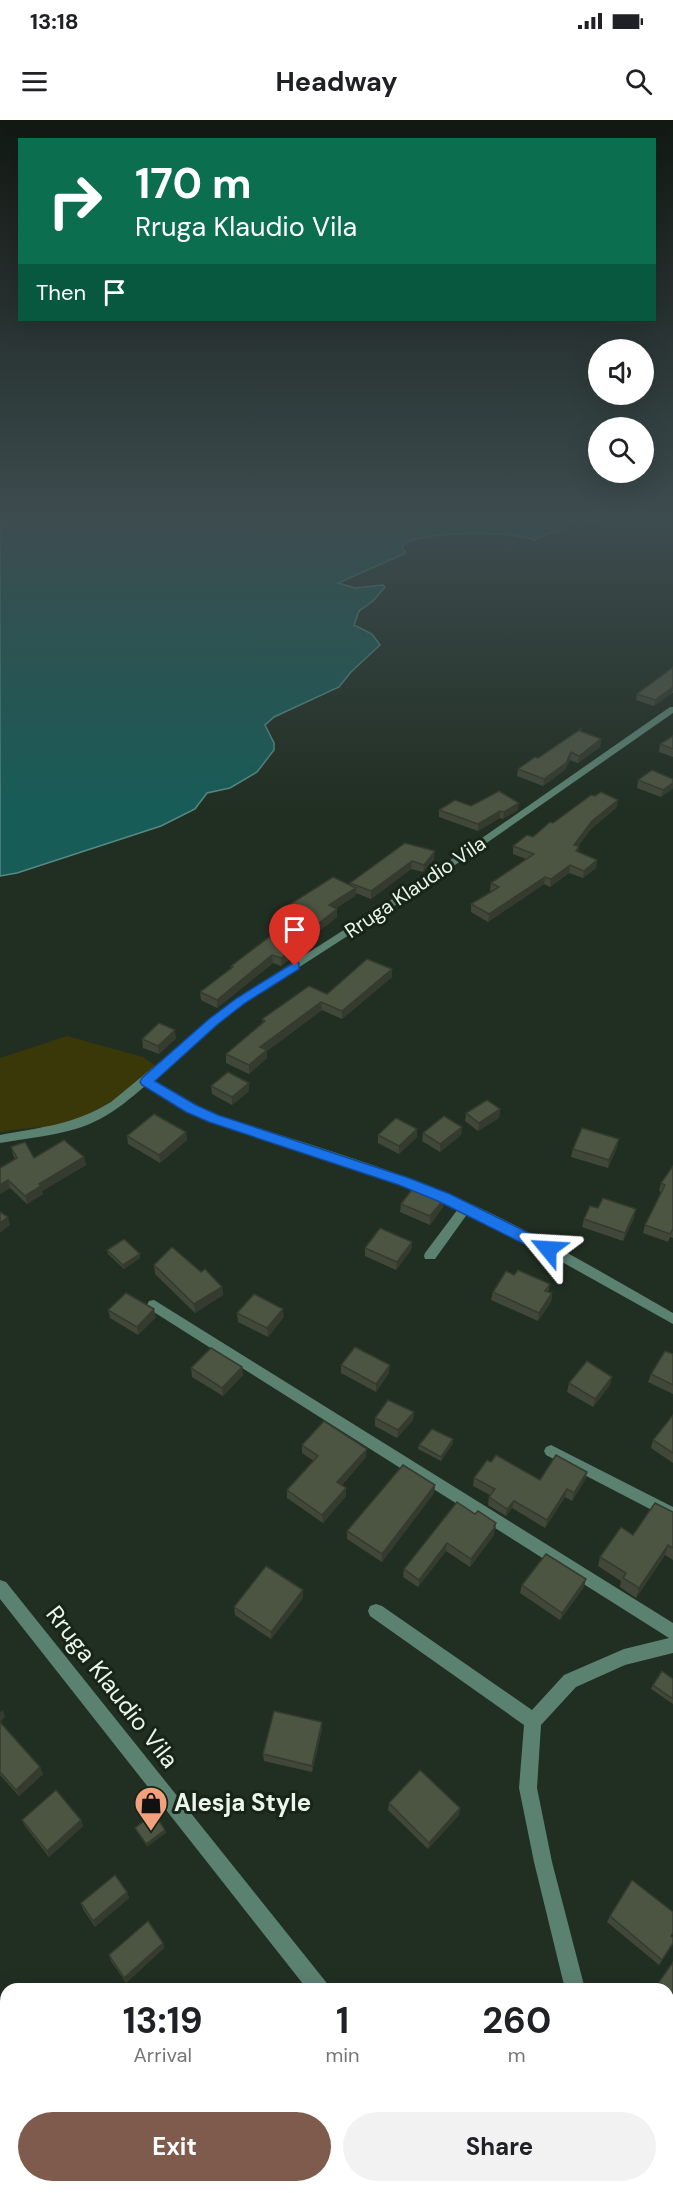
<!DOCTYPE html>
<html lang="en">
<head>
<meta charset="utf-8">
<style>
  :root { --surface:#fff; --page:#f2f2f2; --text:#202124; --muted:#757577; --accent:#7e5b4c }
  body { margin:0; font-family:"DM Sans",sans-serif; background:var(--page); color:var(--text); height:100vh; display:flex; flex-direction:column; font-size:22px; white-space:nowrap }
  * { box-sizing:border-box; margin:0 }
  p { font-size:20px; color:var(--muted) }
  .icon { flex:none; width:33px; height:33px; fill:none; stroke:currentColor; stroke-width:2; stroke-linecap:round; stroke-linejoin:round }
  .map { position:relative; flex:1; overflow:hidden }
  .panel { position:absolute; left:0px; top:1863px; width:674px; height:210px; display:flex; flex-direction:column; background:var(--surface); border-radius:18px 18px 0 0; box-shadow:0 6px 24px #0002 }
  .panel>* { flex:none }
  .guide { position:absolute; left:18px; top:18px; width:638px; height:183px; border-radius:0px; box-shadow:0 6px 24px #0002; background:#0b6e4f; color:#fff; overflow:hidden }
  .controls { position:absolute; left:588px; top:219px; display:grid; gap:12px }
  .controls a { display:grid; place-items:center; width:66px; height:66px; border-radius:50%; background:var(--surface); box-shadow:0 6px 24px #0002; font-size:30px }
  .pin { position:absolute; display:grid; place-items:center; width:51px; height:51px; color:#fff; margin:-62px -26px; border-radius:50% 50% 50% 0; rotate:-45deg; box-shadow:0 0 6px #0007 }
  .pin .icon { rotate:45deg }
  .me { position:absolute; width:66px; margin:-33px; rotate:297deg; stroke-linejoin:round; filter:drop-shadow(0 0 4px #0008) }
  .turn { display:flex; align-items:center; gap:21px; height:126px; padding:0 18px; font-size:27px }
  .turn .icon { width:78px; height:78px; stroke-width:2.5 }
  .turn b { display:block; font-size:42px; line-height:51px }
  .then { display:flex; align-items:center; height:57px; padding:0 18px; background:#0003; gap:12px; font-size:22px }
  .eta { display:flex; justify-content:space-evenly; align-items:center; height:102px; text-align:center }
  .eta b { font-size:36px; font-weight:700; line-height:42px }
  .button { display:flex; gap:12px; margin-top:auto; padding:12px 18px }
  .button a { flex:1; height:69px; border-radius:36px; background:var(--accent); color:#fff; font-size:24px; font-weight:700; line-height:69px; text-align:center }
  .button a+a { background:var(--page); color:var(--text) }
  .status { display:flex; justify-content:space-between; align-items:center; height:42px; padding:0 30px; background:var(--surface); direction:ltr }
  .status svg { height:16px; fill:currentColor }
  header { display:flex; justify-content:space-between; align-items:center; height:78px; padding:0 18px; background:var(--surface); font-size:27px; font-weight:700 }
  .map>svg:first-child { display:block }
  .green { fill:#3a3709 }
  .water { fill:#175c57; stroke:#578a84; stroke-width:1.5 }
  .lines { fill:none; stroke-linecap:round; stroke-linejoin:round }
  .street { fill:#5b8171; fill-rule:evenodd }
  .wall { fill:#414839 }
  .shaded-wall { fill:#353b2e }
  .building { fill:#4c5442; stroke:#353b2e; stroke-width:1.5 }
  .route { fill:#1a73e8; stroke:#114b97; stroke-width:1.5 }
  .labels { text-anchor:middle; stroke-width:6; stroke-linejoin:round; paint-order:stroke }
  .street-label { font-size:20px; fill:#ecf5ec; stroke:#172418 }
  .near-street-label { font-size:24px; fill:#ecf5ec; stroke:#172418 }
  .near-poi-label { font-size:24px; font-weight:bold; fill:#ecf5ec; stroke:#172418; text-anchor:start }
</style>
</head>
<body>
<div class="status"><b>13:18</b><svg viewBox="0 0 49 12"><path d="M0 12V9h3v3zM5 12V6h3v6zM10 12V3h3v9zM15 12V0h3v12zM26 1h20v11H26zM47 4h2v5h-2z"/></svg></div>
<header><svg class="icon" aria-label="menu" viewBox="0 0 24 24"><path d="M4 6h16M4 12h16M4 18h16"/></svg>Headway<svg class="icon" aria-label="search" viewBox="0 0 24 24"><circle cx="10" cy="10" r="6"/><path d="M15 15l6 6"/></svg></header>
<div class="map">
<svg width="673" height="2073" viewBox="0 0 673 2073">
  <rect width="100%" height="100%" fill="#212e22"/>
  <path class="green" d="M67,916L143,937L156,946C143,956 99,997 87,1001C58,1009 29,1006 0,1012V938Z"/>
  <path class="water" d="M0,400H600L589,401L584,405L567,404L565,408L537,418L535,421C520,410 410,410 402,427L406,433L338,463L355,468L383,465L385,467L373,481L359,491L354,505L372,514L380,525L351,552L339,567L274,597L265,605L274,623V630L257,652L230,668L207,673L195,689L161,706L17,753L0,756Z"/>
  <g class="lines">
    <g class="street">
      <path d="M670,587H673V593L422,768L245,882L152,960L195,985L217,995C292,1019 369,1041 442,1071C522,1105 598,1150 673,1193V1204L537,1128L468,1093L435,1139H425L424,1136L425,1133L458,1089L377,1056L209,1001L187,991L145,966C131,978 117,990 100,999C70,1015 33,1017 0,1023V1015C42,1007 73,1005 111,982L237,878L416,764Z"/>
      <path d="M154,1180L673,1503V1533L625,1545L576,1567L541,1605L537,1668L552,1742L585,1869H565L534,1742L519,1668L524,1605L370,1496L368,1491L370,1486L376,1484L382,1486L532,1590L564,1555L624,1529L669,1518L149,1189L147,1185L149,1181Z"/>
      <path d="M551,1325L673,1387V1401L546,1335L544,1331L546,1327Z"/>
      <path d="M0,1460L6,1462L326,1862L329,1869H307L0,1479Z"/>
      <path d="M466,2067H489L492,2073H468Z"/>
      <path d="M619,2067H639L642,2073H620Z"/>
    </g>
  </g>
  <g class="wall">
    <path d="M673,547V573H672L654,586L636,580L637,574Z"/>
    <path d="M580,612L601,619L600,627L578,643L570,640L565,650L543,666L517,656L518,649L538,638Z"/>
    <path d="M673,616V637L659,632L660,624Z"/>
    <path d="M673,659L661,677L637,668L638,660Z"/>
    <path d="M471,686L518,690L503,699L500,698L478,711L439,697V690Z"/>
    <path d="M617,687L591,709L578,726H579L578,732L597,740L596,748L583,758L569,753L550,767L544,764L488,802L471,792V784L492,772L490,771L491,763L526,739L513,734V726L533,717L553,703Z"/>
    <path d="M405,723L434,739L423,752L411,749L371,779L356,773L355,776L336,788L337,797L319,811L285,796L284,788L350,765V763Z"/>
    <path d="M269,817L294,835L281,846L273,843L217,888L201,880L200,872L231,848V846Z"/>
    <path d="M392,857L342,899L322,890L267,931V938L249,954L226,943V934L263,902L262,899L327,874Z"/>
    <path d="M176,918L159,934L143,928L142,919Z"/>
    <path d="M249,963V971L232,985L212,974L211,966Z"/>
    <path d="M500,989L499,998L478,1011L465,1001L466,993Z"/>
    <path d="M462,1007L461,1015L440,1032L422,1021L423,1013Z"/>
    <path d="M417,1009V1017L399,1034L378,1023V1015Z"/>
    <path d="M186,1012L187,1020L160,1043L128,1024L127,1016Z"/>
    <path d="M619,1019L617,1027L608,1048L571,1037L573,1029Z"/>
    <path d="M11,1027L34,1038L84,1037L86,1045L42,1071L43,1074L27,1084L10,1068L0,1074V1048L15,1039L13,1035Z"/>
    <path d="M673,1046V1118L670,1117L668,1122L643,1113L645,1105L661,1072L659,1071L661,1063Z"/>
    <path d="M401,1084L443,1087L430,1105L400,1092Z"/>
    <path d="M634,1098L623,1121L582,1107L584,1099Z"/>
    <path d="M412,1122L411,1130L396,1150L365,1136V1128Z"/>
    <path d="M107,1130L140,1134V1138L124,1149L108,1134Z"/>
    <path d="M154,1145L201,1152L222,1167L223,1175L195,1193L155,1154Z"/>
    <path d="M514,1155L550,1164L548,1172L552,1173L551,1182L538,1201L491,1180L493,1172Z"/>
    <path d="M108,1190L156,1197L138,1215L110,1198Z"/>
    <path d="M237,1193L284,1197L268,1217L238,1202Z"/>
    <path d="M673,1234V1274L648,1262L651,1254Z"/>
    <path d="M341,1245L389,1253L376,1272L341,1253Z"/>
    <path d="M191,1248L243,1255L223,1276L192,1257Z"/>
    <path d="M569,1263L610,1265L593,1287L567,1272Z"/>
    <path d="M414,1292L413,1300L397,1318L375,1306V1298Z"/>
    <path d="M673,1295V1343L651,1328L653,1320Z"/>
    <path d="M453,1319V1323L441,1341L418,1329L419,1325Z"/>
    <path d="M302,1325L366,1337L342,1365L346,1368V1376L323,1403L287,1378V1370L314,1341L302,1333Z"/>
    <path d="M491,1342L540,1360L587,1352L585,1360L572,1381L565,1377L545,1408L512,1388L506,1396L488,1385L489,1377L490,1375L473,1366L474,1358Z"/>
    <path d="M435,1365L434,1373L382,1442L347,1419V1411Z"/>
    <path d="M457,1382L494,1415L470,1447L446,1431L418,1467L403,1457L404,1449Z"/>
    <path d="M673,1392V1440L665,1435L636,1478L620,1467L621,1461L598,1446L600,1437L633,1415Z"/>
    <path d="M522,1465L584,1467L560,1500L520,1473Z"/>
    <path d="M303,1478L271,1519L235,1495L234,1487Z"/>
    <path d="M673,1559V1584L651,1569L653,1565Z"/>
    <path d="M0,1602L40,1647L43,1654L19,1676L0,1655Z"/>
    <path d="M322,1609L312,1652L264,1641L263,1634Z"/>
    <path d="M389,1683L460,1688L459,1695L428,1729L388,1690Z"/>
    <path d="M22,1700H81L83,1706L49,1737L25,1706Z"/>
    <path d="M127,1772L129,1778L95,1807L83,1789L81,1783Z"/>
    <path d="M610,1796L671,1816L673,1823L659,1845L607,1802Z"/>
    <path d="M163,1823L164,1828L126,1863L111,1841L109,1835Z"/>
    <path d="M673,1842V1879L668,1874V1869H662L658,1865Z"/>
  </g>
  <g class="shaded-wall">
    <path d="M673,567L672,573L654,586L655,580Z"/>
    <path d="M601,619L600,627L578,643L579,636Z"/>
    <path d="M571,632L570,640L565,650L543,666L544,659Z"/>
    <path d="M673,663V669L661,677L663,670Z"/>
    <path d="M618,680L617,687L591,709L573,733L574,725L592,701Z"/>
    <path d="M519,683L518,690L503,699L504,692Z"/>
    <path d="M500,691V698L478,711V704Z"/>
    <path d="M435,731L434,739L423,752L424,745Z"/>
    <path d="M597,740L596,748L583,758L584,751Z"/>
    <path d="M412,741L411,749L371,779V771Z"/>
    <path d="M570,745L569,753L550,767L551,759Z"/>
    <path d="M545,757L544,764L488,802L489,794Z"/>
    <path d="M356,768L355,776L329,793V785Z"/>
    <path d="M337,789V797L319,811V803Z"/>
    <path d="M294,827V835L281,846V838Z"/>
    <path d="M272,835L273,843L217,888V880Z"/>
    <path d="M392,849V857L342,899V891Z"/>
    <path d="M321,882L322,890L267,931V938L249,954V945L260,927Z"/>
    <path d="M175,910L176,918L159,934L158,926Z"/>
    <path d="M249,963V971L232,985V977Z"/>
    <path d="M500,989L499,998L478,1011L479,1003Z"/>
    <path d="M462,1007L461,1015L440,1032V1024Z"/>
    <path d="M417,1009V1017L399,1034V1026Z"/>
    <path d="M186,1012L187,1020L160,1043L159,1035Z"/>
    <path d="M619,1019L617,1027L608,1048L609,1040Z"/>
    <path d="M84,1037L86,1045L42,1071L43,1074L27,1084L25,1076L39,1064Z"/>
    <path d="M8,1060L10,1068L0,1074V1065Z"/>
    <path d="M444,1079L443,1087L430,1105V1096Z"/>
    <path d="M636,1089L634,1098L623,1121L625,1113Z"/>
    <path d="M8,1097L10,1105L0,1113V1103Z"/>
    <path d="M412,1122L411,1130L396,1150L397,1142Z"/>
    <path d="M140,1134V1138L124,1149L123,1145Z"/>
    <path d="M222,1167L223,1175L195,1193L194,1184Z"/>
    <path d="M552,1173L551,1182L538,1201L539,1193Z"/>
    <path d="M154,1189L156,1197L138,1215L137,1207Z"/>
    <path d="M283,1189L284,1197L268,1217L267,1208Z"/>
    <path d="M390,1245L389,1253L376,1272V1264Z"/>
    <path d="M242,1247L243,1255L223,1276L222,1268Z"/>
    <path d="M612,1257L610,1265L593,1287L595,1279Z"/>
    <path d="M414,1292L413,1300L397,1318L398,1310Z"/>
    <path d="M453,1319V1323L441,1341V1337Z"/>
    <path d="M367,1329L366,1337L337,1370V1362Z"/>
    <path d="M587,1352L585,1360L572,1381L574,1373Z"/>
    <path d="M435,1365L434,1373L382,1442V1434Z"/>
    <path d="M346,1368V1376L323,1403L322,1395Z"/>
    <path d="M567,1369L565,1377L545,1408L547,1400Z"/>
    <path d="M514,1381L512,1388L506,1396L507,1389Z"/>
    <path d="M496,1403L494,1415L470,1447L471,1439Z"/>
    <path d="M447,1423L446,1431L418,1467L419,1460Z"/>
    <path d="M668,1425L665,1435L636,1478L639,1468Z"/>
    <path d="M586,1459L584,1467L560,1500L562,1493Z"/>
    <path d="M303,1470V1478L271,1519V1512Z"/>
    <path d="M3,1590L5,1597L0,1602V1592Z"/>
    <path d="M322,1602V1609L312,1652V1646Z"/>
    <path d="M40,1647L43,1654L19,1676L16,1670Z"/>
    <path d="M460,1688L459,1695L428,1729L429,1723Z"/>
    <path d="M81,1700L83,1706L49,1737L47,1731Z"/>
    <path d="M165,1710L166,1713L147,1727L146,1724Z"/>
    <path d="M127,1772L129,1778L95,1807L93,1801Z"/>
    <path d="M163,1823L164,1828L126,1863L124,1858Z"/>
  </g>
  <g class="building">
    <path d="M673,547V567L655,580L637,574Z"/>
    <path d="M581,609L580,611L601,619L579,636L571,632L566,643L544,659L518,649L535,637L538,638Z"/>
    <path d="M673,616V629L660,624Z"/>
    <path d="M652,650L673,659V663L663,670L638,660Z"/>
    <path d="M499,671L519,683L504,692L500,691L478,704L439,690L455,680L471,686Z"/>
    <path d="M601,672L618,680L592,701L574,725L579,726L576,731L597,740L584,751L570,745L551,759L545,757L489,794L471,784L499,767L491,763L534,734L513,726L527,715L533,717L550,702L553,703L591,675L595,676Z"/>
    <path d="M405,723L435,731L424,745L412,741L371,771L350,763Z"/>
    <path d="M333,757L356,768L329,785L337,789L319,803L284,788Z"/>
    <path d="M269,817L294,827L281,838L272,835L217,880L200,872L233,847L231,846Z"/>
    <path d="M367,839L392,849L342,891L321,882L260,927L267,930L249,945L226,934L265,901L262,899L309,866L327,874Z"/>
    <path d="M159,903L175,910L158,926L142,919Z"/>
    <path d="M228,952L249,963L232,977L211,966Z"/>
    <path d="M487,980L500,989L479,1003L466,993Z"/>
    <path d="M154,994L186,1012L159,1035L127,1016Z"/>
    <path d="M444,996L462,1007L440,1024L423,1013Z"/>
    <path d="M396,998L417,1009L399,1026L378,1015Z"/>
    <path d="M582,1008L619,1019L609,1040L573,1029Z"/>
    <path d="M64,1020L84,1037L39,1064L41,1066L25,1076L8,1060L0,1065V1048L17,1038L11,1027L25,1022L34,1038Z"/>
    <path d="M673,1046V1109L670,1114L645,1105L665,1065L661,1063Z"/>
    <path d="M414,1067L444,1079L430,1096L401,1084Z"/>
    <path d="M603,1078L636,1089L625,1113L584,1099L590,1086L598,1088Z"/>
    <path d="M0,1092L8,1097L0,1103Z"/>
    <path d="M380,1108L412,1122L397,1142L365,1128Z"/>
    <path d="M124,1119L140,1134L123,1145L107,1130Z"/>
    <path d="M172,1127L201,1152L205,1149L222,1167L194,1184L154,1145Z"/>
    <path d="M518,1150L550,1164L545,1171L552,1173L539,1193L493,1172L506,1151L514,1155Z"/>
    <path d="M126,1173L154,1189L137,1207L108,1190Z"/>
    <path d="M254,1174L283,1189L267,1208L237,1193Z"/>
    <path d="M355,1227L390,1245L376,1264L341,1245Z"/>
    <path d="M211,1228L242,1247L222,1268L191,1248Z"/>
    <path d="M665,1231L673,1234V1265L651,1254Z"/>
    <path d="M587,1241L612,1257L595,1279L569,1263Z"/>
    <path d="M388,1280L414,1292L398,1310L375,1298Z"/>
    <path d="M673,1295V1333L653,1320Z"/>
    <path d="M324,1301L367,1329L337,1362L346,1368L322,1395L287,1370L318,1336L302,1325Z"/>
    <path d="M432,1309L453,1319L441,1337L419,1325Z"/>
    <path d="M496,1335L540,1360L556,1335L587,1352L574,1373L567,1369L547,1400L514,1381L507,1389L489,1377L495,1369L474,1358L487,1340L491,1342Z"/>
    <path d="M403,1345L435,1365L382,1434L347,1411Z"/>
    <path d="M457,1382L475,1394L478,1391L496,1403L494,1406L495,1407L471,1439L447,1423L419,1460L404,1449Z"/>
    <path d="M655,1383L673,1392V1428L668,1425L639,1468L623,1458L626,1453L600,1437L621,1407L633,1415Z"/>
    <path d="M546,1434L586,1459L562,1493L522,1465Z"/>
    <path d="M266,1446L303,1470L271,1512L234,1487Z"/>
    <path d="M662,1551L673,1559V1579L653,1565Z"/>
    <path d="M274,1591L322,1602L312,1646L263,1634Z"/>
    <path d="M0,1602L40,1647L16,1670L0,1652Z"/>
    <path d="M420,1650L460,1688L429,1723L389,1683Z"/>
    <path d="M56,1670L81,1700L47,1731L22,1700Z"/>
    <path d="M154,1693L165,1710L146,1724L135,1708Z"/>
    <path d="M115,1755L127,1772L93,1801L81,1783Z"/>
    <path d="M632,1760L673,1792V1813L671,1816L673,1818V1823L662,1840L610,1796Z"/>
    <path d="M148,1801L163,1823L124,1858L109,1835Z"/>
    <path d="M673,1842V1874L659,1862Z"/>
  </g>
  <linearGradient id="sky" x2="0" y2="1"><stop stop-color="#121913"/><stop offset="0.58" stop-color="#3d4c4f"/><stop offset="1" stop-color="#3d4c4f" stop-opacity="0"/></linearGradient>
  <rect width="673" height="690" fill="url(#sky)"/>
  <path class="route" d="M295,842L299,843V849L245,883L218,904L155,961L196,985L218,995L409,1058L450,1074L553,1125L555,1129L553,1133H542L440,1082L399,1065L209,1002L186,992L142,965L140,962L142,958L209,899L237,878Z"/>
  <defs>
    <g id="shop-pin" transform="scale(1.725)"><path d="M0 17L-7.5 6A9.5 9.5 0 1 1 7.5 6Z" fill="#f2a17e" stroke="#172418"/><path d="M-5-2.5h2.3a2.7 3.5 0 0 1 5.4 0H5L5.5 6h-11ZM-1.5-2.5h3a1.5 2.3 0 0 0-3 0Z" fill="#111"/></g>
  </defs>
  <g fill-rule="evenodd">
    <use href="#shop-pin" x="151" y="1683"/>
  </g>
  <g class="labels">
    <g class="street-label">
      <text transform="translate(415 767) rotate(-34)" y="7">Rruga Klaudio Vila</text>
    </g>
    <g class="near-street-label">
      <text transform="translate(112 1567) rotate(52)" y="8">Rruga Klaudio Vila</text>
    </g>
    <g class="near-poi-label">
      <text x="174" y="1691">Alesja Style</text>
    </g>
  </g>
</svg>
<div class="controls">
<a><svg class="icon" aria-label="sound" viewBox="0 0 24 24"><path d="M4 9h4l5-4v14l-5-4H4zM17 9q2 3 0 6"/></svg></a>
<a><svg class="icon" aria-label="search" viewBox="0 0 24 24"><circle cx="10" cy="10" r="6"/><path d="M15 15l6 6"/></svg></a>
</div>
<div class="pin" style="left:295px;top:846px;background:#d93025"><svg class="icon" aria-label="arrive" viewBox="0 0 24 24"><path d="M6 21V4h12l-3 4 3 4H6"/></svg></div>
<svg class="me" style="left:548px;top:1129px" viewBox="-20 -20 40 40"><path d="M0-17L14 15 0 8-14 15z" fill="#1a73e8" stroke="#fff" stroke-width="4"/></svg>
<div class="guide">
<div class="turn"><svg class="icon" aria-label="right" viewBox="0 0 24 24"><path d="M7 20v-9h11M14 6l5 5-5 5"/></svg><div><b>170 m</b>Rruga Klaudio Vila</div></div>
<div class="then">Then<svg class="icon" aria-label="arrive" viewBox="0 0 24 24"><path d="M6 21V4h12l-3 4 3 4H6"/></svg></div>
</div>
<section class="panel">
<div class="eta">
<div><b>13:19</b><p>Arrival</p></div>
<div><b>1</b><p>min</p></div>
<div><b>260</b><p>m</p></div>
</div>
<div class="button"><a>Exit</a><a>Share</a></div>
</section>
</div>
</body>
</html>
